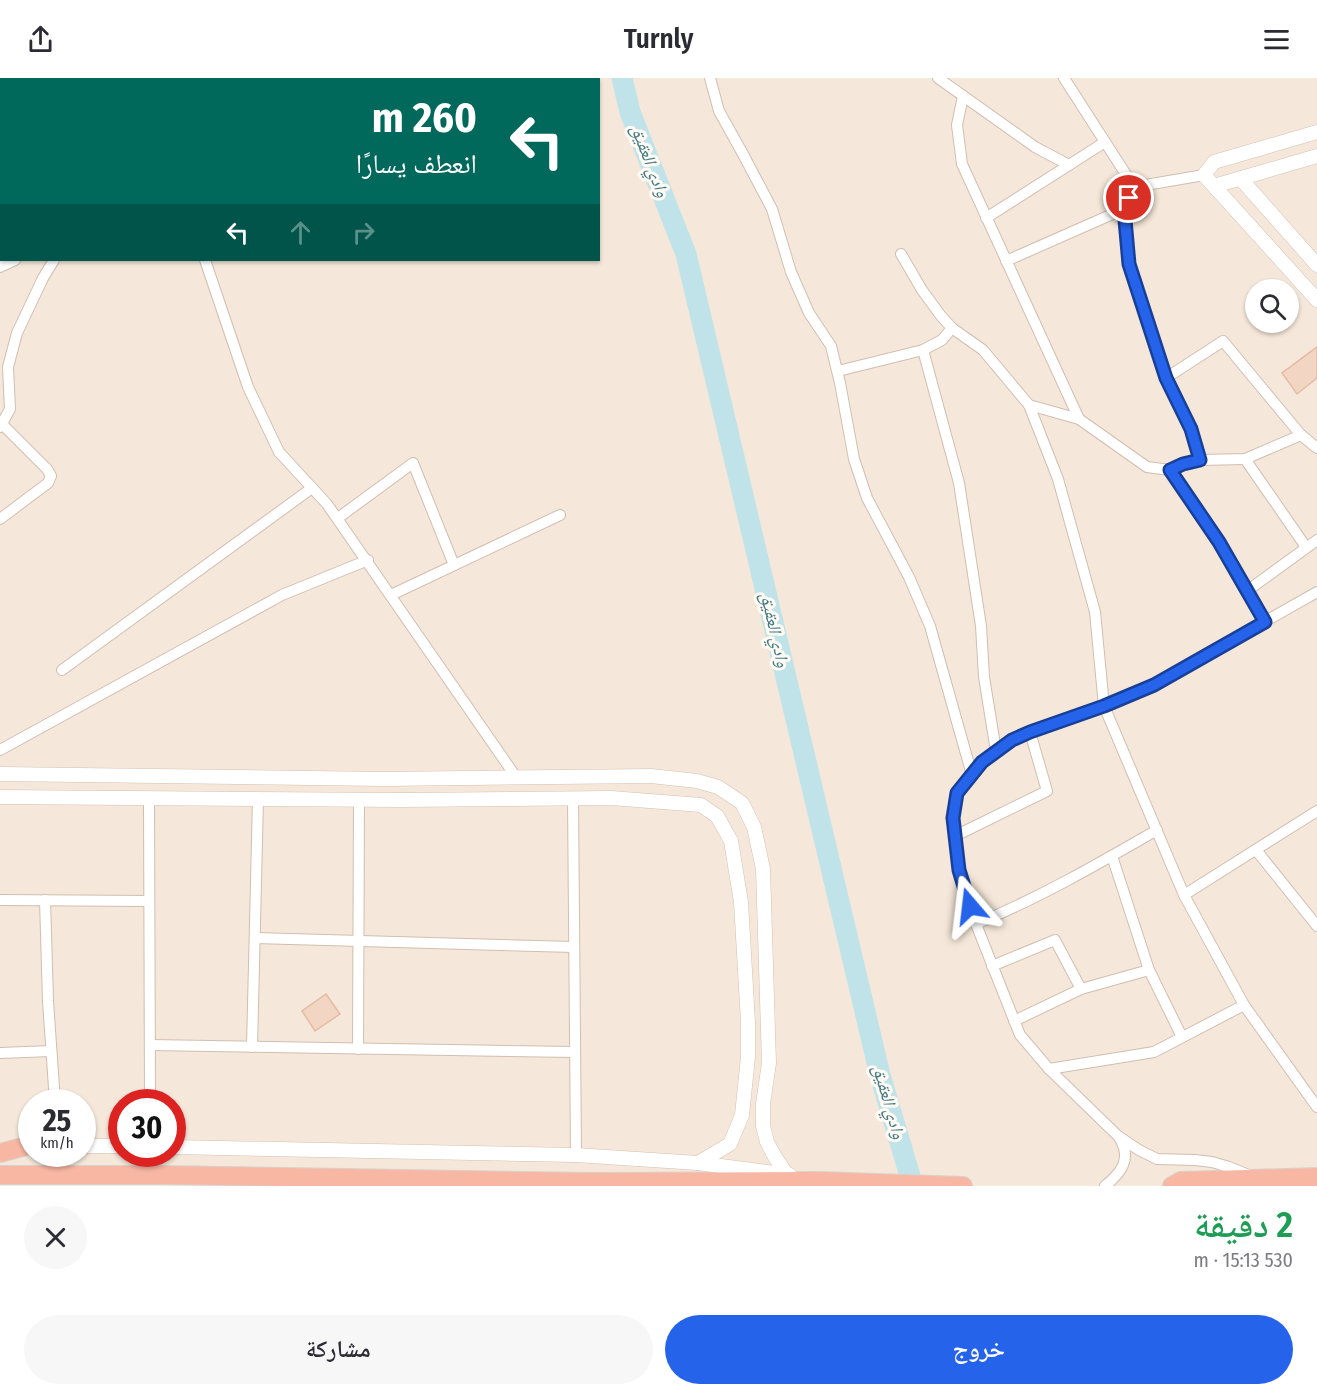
<!DOCTYPE html>
<html lang="ar">
<head>
<meta charset="utf-8">
<style>
  :root { --surface:#fff; --page:#f7f7f7; --text:#2b2b33; --muted:#7c7c81; --accent:#2563eb }
  body { margin:0; font-family:"Fira Sans Condensed","Noto Naskh Arabic",sans-serif; background:var(--page); color:var(--text); direction:rtl; height:100vh; display:flex; flex-direction:column; font-size:22px; white-space:nowrap }
  * { box-sizing:border-box; margin:0 }
  p { font-size:20px; color:var(--muted) }
  .icon { flex:none; width:33px; height:33px; fill:none; stroke:currentColor; stroke-width:2; stroke-linecap:round; stroke-linejoin:round }
  .map { position:relative; height:1108px; overflow:hidden; direction:ltr }
  .drawer { display:flex; flex-direction:column; background:var(--surface); flex:1 }
  .drawer>* { flex:none }
  .banner { position:absolute; left:0px; top:0px; width:600px; height:183px; box-shadow:0 2px 4px #0004; direction:rtl; background:#00695c; color:#fff; overflow:hidden }
  .tools { position:absolute; left:1245px; top:201px; display:grid; gap:12px }
  .tools a { display:grid; place-items:center; width:54px; height:54px; border-radius:50%; background:var(--surface); box-shadow:0 2px 4px #0004; font-size:30px }
  .speed { position:absolute; left:18px; top:1011px; display:flex; gap:12px; font-size:30px; font-weight:700; text-align:center }
  .speed>* { display:grid; place-content:center; width:78px; height:78px; border-radius:50%; background:var(--surface); box-shadow:0 2px 4px #0004; line-height:1 }
  .speed small { font-size:15px; font-weight:400 }
  .speed .limit { border:9px solid #d22; background:#fff; color:#111 }
  .pin { position:absolute; display:grid; place-items:center; width:51px; height:51px; color:#fff; margin:-26px; border:3px solid #fff; border-radius:50%; box-shadow:0 2px 6px #0007 }
  .me { position:absolute; width:66px; margin:-33px; rotate:343deg; stroke-linejoin:round; filter:drop-shadow(0 0 4px #0008) }
  .turn { display:flex; align-items:center; gap:21px; height:126px; padding:0 24px; font-size:27px }
  .turn .icon { width:78px; height:78px; stroke-width:2.5 }
  .turn b { display:block; font-size:42px; line-height:51px }
  .lanes { display:flex; align-items:center; height:57px; padding:0 24px; background:#0003; justify-content:center; gap:30px; direction:ltr }
  .lanes .off { opacity:.35 }
  .round { display:grid; place-items:center; flex:none; width:63px; height:63px; border-radius:32px; background:var(--page) }
  .headline { display:flex; align-items:center; justify-content:space-between; height:102px; padding:0 24px }
  h1 { font-size:36px; font-weight:600; line-height:45px; color:#1e9e55 }
  .cta { display:flex; gap:12px; margin-top:auto; padding:12px 24px }
  .cta a { flex:1; height:69px; border-radius:36px; background:var(--accent); color:#fff; font-size:24px; font-weight:600; line-height:69px; text-align:center }
  .cta a+a { background:var(--page); color:var(--text) }
  header { display:flex; justify-content:space-between; align-items:center; height:78px; padding:0 24px; background:var(--surface); font-size:27px; font-weight:600 }
  .map>svg:first-child { display:block }
  .residential { fill:#f5e8da; fill-rule:evenodd }
  .lines { fill:none; stroke-linecap:round; stroke-linejoin:round }
  .river { stroke:#bfe3e8; stroke-width:21 }
  .building { fill:#f3d5c3; stroke:#e6bba3; stroke-width:1.5 }
  .street-casing { stroke:#d1beb0; stroke-width:12 }
  .secondary-casing { stroke:#d6c0b0; stroke-width:15 }
  .highway-casing { stroke:#dad1cd; stroke-width:20 }
  .street { stroke:#fff; stroke-width:10 }
  .secondary { stroke:#fff; stroke-width:14 }
  .highway { stroke:#f7b7a3; stroke-width:18 }
  .route-casing { stroke:#184099; stroke-width:15 }
  .route { stroke:#2563eb; stroke-width:10 }
  .labels { text-anchor:middle; stroke-width:6; stroke-linejoin:round; paint-order:stroke }
  .water-label { font-size:18px; font-style:italic; fill:#437c86; stroke:#fffaf3 }
</style>
</head>
<body>
<header><svg class="icon" aria-label="menu" viewBox="0 0 24 24"><path d="M4 6h16M4 12h16M4 18h16"/></svg>Turnly<svg class="icon" aria-label="share" viewBox="0 0 24 24"><path d="M12 15V3M7 8l5-5 5 5M5 13v7h14v-7"/></svg></header>
<div class="map">
<svg width="1317" height="1108" viewBox="0 0 1317 1108">
  <rect width="100%" height="100%" fill="#fdf6ec"/>
  <path class="residential" d="M0,0H1317V1108H0ZM2,2H598V182H2ZM1256,212H1288V244H1256ZM32,1024H82V1076H32ZM122,1024H172V1076H122Z"/>
  <g class="lines">
    <path class="river" d="M622,0L630,34L686,176L880,997L913,1108"/>
  </g>
  <g class="building">
    <path d="M1317,269V300L1297,316L1282,295Z"/>
    <path d="M326,916L340,936L315,953L302,933Z"/>
  </g>
  <g class="lines">
    <g class="street-casing">
      <g id="street">
        <path d="M54,0V2"/>
        <path d="M156,0L157,2"/>
        <path d="M330,0L332,2"/>
        <path d="M403,0V2"/>
        <path d="M456,0L457,2"/>
        <path d="M710,0L719,33L744,78L772,131L791,194L809,235L831,268L840,305L854,381L867,420L909,499L930,548L972,697"/>
        <path d="M938,0L1035,69L1069,87"/>
        <path d="M1064,0L1134,109L1204,97"/>
        <path d="M256,2V0"/>
        <path d="M310,2L313,0"/>
        <path d="M963,18L957,47L962,86L1079,341"/>
        <path d="M986,140L1105,64"/>
        <path d="M901,176L922,212L941,238L952,250L983,272L1029,327L1079,341L1147,389L1170,392L1183,386L1200,382L1191,351L1166,300L1129,186L1124,131L1134,109"/>
        <path d="M205,182L248,309L279,374L327,426L516,699"/>
        <path d="M1006,183L1124,131"/>
        <path d="M0,189L15,182"/>
        <path d="M923,272L959,405L981,548L984,599L996,673"/>
        <path d="M838,293L923,272L942,262L952,250"/>
        <path d="M1166,300L1223,263L1301,357L1317,370"/>
        <path d="M1029,327L1058,401L1095,534L1104,628L1184,817L1244,927L1154,974L1049,991"/>
        <path d="M0,349L10,331L8,289L17,255L43,200L54,182"/>
        <path d="M1245,381L1306,469"/>
        <path d="M1200,382L1245,381L1301,357"/>
        <path d="M1170,392L1219,464L1265,544"/>
        <path d="M338,440L413,385L454,487"/>
        <path d="M0,441L48,405L51,398L47,391L2,346"/>
        <path d="M1247,513L1317,462"/>
        <path d="M391,517L560,437"/>
        <path d="M62,592L312,410"/>
        <path d="M0,672L282,517L368,482"/>
        <path d="M149,720L150,1024"/>
        <path d="M573,720L576,1077"/>
        <path d="M955,758L1047,713L1030,654"/>
        <path d="M1256,772L1317,848"/>
        <path d="M1112,778L1149,892L1182,959"/>
        <path d="M1184,817L1317,733"/>
        <path d="M0,822L149,823"/>
        <path d="M45,822L48,923L55,1024"/>
        <path d="M976,846C1039,820 1098,786 1157,752"/>
        <path d="M255,860L574,869"/>
        <path d="M992,888L1055,862L1081,911"/>
        <path d="M1244,927L1317,1029"/>
        <path d="M1014,943L1081,911L1149,892"/>
        <path d="M150,967L575,974"/>
        <path d="M252,969L258,721"/>
        <path d="M358,971L359,722"/>
        <path d="M0,975L51,973"/>
        <path d="M1251,1098L1229,1089L1212,1084L1195,1082L1157,1081L1139,1072L1118,1058L1049,991L1020,957L976,846L959,792L953,740L957,715L982,684L1012,662L1030,654L1104,628L1153,607L1317,514"/>
        <path d="M1105,1108C1121,1095 1132,1081 1120,1061"/>
      </g>
    </g>
    <g class="secondary-casing">
      <g id="secondary">
        <path d="M1317,54L1214,84L1204,97L1317,222"/>
        <path d="M1240,100L1317,187"/>
        <path d="M1214,108L1317,78"/>
        <path d="M0,696L384,701L651,698L697,703L718,709L742,725L754,749L763,791L769,985L763,1026V1048L767,1064L775,1079L792,1104"/>
        <path d="M0,719L402,722L611,720L701,727L717,738L731,763L741,824L748,944V979L742,1037L730,1066L698,1085"/>
        <path d="M82,1068H122"/>
        <path d="M172,1069L576,1077L698,1085L790,1097"/>
      </g>
    </g>
    <g class="highway-casing">
      <g id="highway">
        <path d="M0,1075L26,1068"/>
        <path d="M0,1097H165L590,1104L820,1103L963,1108"/>
        <path d="M1172,1108L1181,1103L1317,1099"/>
      </g>
    </g>
    <use href="#street" class="street"/>
    <use href="#secondary" class="secondary"/>
    <use href="#highway" class="highway"/>
  </g>
  <g class="lines">
    <g class="route-casing">
      <path id="route" d="M970,828L959,792L953,740L957,715L982,684L1012,662L1030,654L1104,628L1154,607L1265,544L1219,464L1170,392L1183,386L1200,382L1191,351L1166,300L1129,186L1124,131L1129,120"/>
    </g>
    <use href="#route" class="route"/>
  </g>
  <g class="labels">
    <g class="water-label">
      <text transform="translate(650 83) rotate(69)" y="6">وادي العقيق</text>
      <text transform="translate(775 552) rotate(77)" y="6">وادي العقيق</text>
      <text transform="translate(889 1024) rotate(74)" y="6">وادي العقيق</text>
    </g>
  </g>
</svg>
<div class="tools">
<a><svg class="icon" aria-label="search" viewBox="0 0 24 24"><circle cx="10" cy="10" r="6"/><path d="M15 15l6 6"/></svg></a>
</div>
<div class="speed"><div>25<small>km/h</small></div><div class="limit">30</div></div>
<div class="pin" style="left:1129px;top:120px;background:#d93025"><svg class="icon" aria-label="arrive" viewBox="0 0 24 24"><path d="M6 21V4h12l-3 4 3 4H6"/></svg></div>
<svg class="me" style="left:970px;top:828px" viewBox="-20 -20 40 40"><path d="M0-17L14 15 0 8-14 15z" fill="#2563eb" stroke="#fff" stroke-width="4"/></svg>
<div class="banner">
<div class="turn"><svg class="icon" aria-label="left" viewBox="0 0 24 24"><path d="M17 20v-9H6M10 6l-5 5 5 5"/></svg><div><b>260 m</b>انعطف يسارًا</div></div>
<div class="lanes"><svg class="icon" aria-label="left" viewBox="0 0 24 24"><path d="M17 20v-9H6M10 6l-5 5 5 5"/></svg><svg class="icon off" aria-label="ahead" viewBox="0 0 24 24"><path d="M12 20V5M6 11l6-6 6 6"/></svg><svg class="icon off" aria-label="right" viewBox="0 0 24 24"><path d="M7 20v-9h11M14 6l5 5-5 5"/></svg></div>
</div>
</div>
<section class="drawer">
<div class="headline"><div><h1>2 دقيقة</h1><p>530 m · 15:13</p></div><a class="round"><svg class="icon" aria-label="close" viewBox="0 0 24 24"><path d="M6 6l12 12M18 6L6 18"/></svg></a></div>
<div class="cta"><a>خروج</a><a>مشاركة</a></div>
</section>
</body>
</html>
